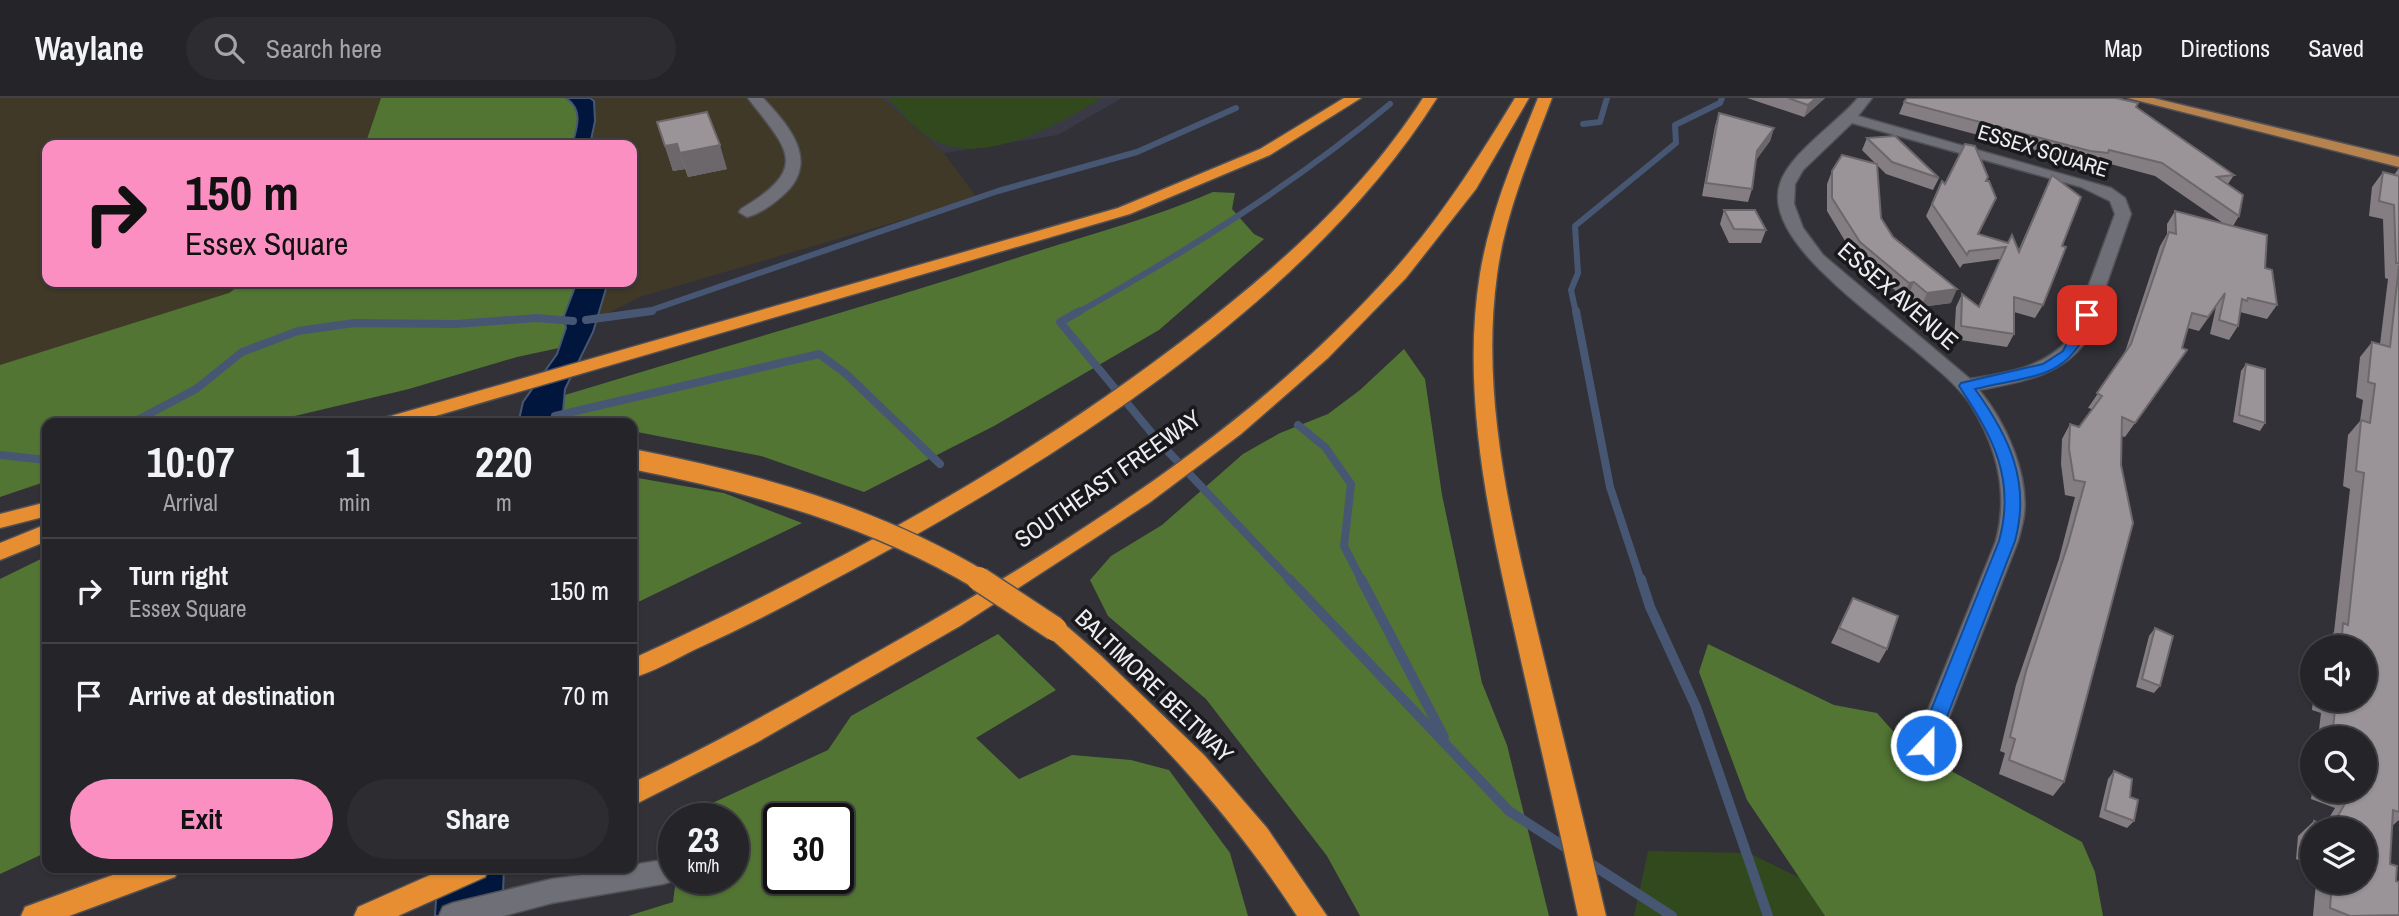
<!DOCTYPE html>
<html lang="en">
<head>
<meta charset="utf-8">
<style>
  :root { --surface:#252529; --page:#2d2d31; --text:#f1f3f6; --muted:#a3a5a8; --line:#424246; --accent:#fc8fc2 }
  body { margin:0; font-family:"Archivo Narrow",sans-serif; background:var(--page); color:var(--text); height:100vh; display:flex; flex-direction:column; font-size:26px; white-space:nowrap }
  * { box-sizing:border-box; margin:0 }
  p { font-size:23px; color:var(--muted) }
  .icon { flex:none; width:38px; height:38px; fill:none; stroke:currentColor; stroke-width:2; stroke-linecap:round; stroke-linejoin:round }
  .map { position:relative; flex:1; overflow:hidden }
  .details { position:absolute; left:42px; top:320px; width:595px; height:455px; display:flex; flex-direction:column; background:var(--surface); border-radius:14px; box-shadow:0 2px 5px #0004,0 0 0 2px var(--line) }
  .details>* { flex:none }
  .top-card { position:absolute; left:42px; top:42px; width:595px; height:147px; border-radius:14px; box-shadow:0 2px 5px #0004,0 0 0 2px var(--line); background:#fc8fc2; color:#111; overflow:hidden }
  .tools { position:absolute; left:2300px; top:537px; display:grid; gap:14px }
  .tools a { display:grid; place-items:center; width:77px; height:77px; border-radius:50%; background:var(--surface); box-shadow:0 2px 5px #0004,0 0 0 2px var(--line); font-size:35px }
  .speed { position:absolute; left:658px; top:705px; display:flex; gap:14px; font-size:35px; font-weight:700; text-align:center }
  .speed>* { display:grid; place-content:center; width:91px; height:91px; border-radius:50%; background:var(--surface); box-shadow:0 2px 5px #0004,0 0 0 2px var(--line); line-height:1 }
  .speed small { font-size:18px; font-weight:400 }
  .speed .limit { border:4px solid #111; border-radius:10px; background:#fff; color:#111 }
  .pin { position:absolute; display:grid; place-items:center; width:60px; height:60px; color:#fff; margin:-30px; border-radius:14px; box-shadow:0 4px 10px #0006 }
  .me { position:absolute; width:77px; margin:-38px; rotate:22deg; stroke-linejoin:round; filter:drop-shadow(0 0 5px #0008) }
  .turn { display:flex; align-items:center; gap:24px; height:147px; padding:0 28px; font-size:32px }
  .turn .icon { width:91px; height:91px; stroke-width:2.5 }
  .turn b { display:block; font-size:49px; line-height:60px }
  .eta { display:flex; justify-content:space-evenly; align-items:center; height:119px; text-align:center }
  .eta b { font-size:42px; font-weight:700; line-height:49px }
  .primary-button { display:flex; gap:14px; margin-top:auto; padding:14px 28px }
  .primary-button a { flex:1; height:80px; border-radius:42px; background:var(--accent); color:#111; font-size:28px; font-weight:700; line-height:80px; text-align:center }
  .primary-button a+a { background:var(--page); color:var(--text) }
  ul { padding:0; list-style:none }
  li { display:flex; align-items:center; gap:21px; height:105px; padding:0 28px; border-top:2px solid var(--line) }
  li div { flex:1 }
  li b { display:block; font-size:26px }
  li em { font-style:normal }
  header { display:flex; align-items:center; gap:42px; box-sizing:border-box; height:98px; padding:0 35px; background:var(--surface); border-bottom:2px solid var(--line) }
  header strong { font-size:33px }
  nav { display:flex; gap:38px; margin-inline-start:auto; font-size:24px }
  .search { width:490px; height:63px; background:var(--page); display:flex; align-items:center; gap:18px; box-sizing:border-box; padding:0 24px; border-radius:38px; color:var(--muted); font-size:26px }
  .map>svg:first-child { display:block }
  .industrial { fill:#403927; fill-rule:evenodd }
  .built { fill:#393a46 }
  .green { fill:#31491d }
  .forest { fill:#527534; fill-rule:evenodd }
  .water { fill:#00163d; stroke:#475773; stroke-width:2 }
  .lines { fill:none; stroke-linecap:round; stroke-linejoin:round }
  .stream-far2 { stroke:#475773; stroke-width:6 }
  .stream-far1 { stroke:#475773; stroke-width:8 }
  .stream { stroke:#475773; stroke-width:10 }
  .minor-casing { stroke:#505055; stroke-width:3 }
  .major-casing { stroke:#505055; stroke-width:3 }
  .highway-casing { stroke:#505055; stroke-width:3 }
  .minor { fill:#6f7077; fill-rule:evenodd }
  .major { fill:#b6824d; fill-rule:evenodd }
  .highway { fill:#e68e31; fill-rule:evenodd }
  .highway-bridge-far1-casing { stroke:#505055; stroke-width:23; stroke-linecap:butt }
  .highway-bridge-casing { stroke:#505055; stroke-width:27; stroke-linecap:butt }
  .highway-bridge-far1 { stroke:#e68e31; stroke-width:20 }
  .highway-bridge { stroke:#e68e31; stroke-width:24 }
  .wall { fill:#847e82 }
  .shaded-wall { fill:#6c676a }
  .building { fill:#9a9397; stroke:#6c676a; stroke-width:2 }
  .route { fill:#1a73e8; stroke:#114b97; stroke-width:2 }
  .labels { text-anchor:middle; stroke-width:7; stroke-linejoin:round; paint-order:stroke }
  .far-street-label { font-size:21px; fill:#edeef1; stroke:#19191c }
  .street-label { font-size:24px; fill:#edeef1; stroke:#19191c }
</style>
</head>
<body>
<header>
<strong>Waylane</strong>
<div class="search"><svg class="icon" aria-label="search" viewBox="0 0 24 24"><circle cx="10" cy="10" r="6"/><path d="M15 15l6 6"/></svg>Search here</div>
<nav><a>Map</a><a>Directions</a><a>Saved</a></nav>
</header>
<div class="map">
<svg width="2399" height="818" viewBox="0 0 2399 818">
  <rect width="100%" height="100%" fill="#313137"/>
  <path class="industrial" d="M0,0H882L944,55L977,100L640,199L591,224L47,326V385L0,398ZM47,47H632V184H47Z"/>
  <path class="built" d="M882,0H1122L1058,37L944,55Z"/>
  <g class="green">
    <path d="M887,0H1101C1060,27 978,71 930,40C914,30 900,13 887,0Z"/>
    <path d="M1648,753L1749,755L1800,780L1825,818H1634Z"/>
  </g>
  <g class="forest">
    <path d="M381,0H566C584,12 577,30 572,47H365Z"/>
    <path d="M1213,94L1235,95L1232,111L1254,136L1264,141L1159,232L994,328L864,394L761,358L632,333V326L562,323L565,297C721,249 877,206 1032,155C1094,135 1153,120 1213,94Z"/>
    <path d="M244,184H577L564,217L566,230L559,250L517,259L409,291L265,325L47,326V383L0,399V267L229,195Z"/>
    <path d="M1404,251L1425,281L1442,397L1482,585L1507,647L1549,818H1360L1327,758L1206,601L1108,518L1090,482L1111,458L1162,427L1243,356L1280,335L1328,316L1360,292Z"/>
    <path d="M632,379L724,395L802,425L632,507Z"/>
    <path d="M47,458V754L0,776V481Z"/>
    <path d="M998,536L1056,592L976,640L1019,681L1072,657L1131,662L1169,672L1230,755L1248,818H628L673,804L676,781L733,780V721L682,719L828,652L851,618ZM838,721V780H779V721Z"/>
    <path d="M1708,546L1834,607L1877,615L1907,649L2082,744L2095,774L2103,818H1825L1747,702L1699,574Z"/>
  </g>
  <g class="water">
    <path d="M566,0H590L594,3L595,23L590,47H572C577,30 584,12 566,0Z"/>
    <path d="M577,184H608L593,234L565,291L562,325L518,326L523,304L557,256L566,230L564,218Z"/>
    <path d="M438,770H504L502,818H435Z"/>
  </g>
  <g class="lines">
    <g class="stream-far2">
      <path d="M1583,26L1600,24L1607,0"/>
      <path d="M643,215L998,93L1137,54L1236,10"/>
      <path d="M1077,215C1187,153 1293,87 1390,6"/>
      <path d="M1576,215L1571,192L1578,175L1575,128L1676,45L1675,27L1720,5L1722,0"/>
    </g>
    <g class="stream-far1">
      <path d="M1080,213L1060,224L1160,345L1291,483"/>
      <path d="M1576,213L1610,389L1641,483"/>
      <path d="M586,222L652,213"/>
      <path d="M555,318L819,256L845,275L940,366"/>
      <path d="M130,326L196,291L242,254L298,233L354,225L456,226L537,220L573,223"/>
      <path d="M1298,327L1325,349L1351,386L1344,448L1362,483"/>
      <path d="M0,357L47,362"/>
    </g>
    <g class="stream">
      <path d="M1289,481L1509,713L1571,753"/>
      <path d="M1361,481L1444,639"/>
      <path d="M1641,481L1650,509L1696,609L1768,818"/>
      <path d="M1585,762L1672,818"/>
    </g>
    <g class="minor-casing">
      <g id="minor">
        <path d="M748,0H763C790,29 822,65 781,99C772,107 759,116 747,119L739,114L741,111C811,69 788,52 748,0Z"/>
        <path d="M1858,0H1872L1858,18L2111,90L2125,100L2131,116L2087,242C2062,278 2020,284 1979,292C2005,323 2029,376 2024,417C2023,425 2020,435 2018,443L1938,647L1935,654L1926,657L1917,654L1914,647L1996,443C2009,395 1997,349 1971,307C1937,252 1757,158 1780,86C1789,56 1837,25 1858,0ZM1852,25L2081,89L2110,103L2115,116L2069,241C2043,270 2007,275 1970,281L1823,157L1803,130L1794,106L1795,86L1803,72Z"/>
        <path d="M663,762L674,768L673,783L663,786L552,805L503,818H439L443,809L453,805L552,781L632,770V767Z"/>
      </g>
    </g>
    <g class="major-casing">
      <path id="major" d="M2128,0H2153L2399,59V69Z"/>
    </g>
    <g class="highway-casing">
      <g id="highway">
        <path d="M1344,0H1361L1270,57L1130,116L408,326H375L377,322L1118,110L1260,51Z"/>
        <path d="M1423,0H1437C1305,210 1038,374 822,488C780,511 738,532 694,552C674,562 653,574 632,580V561C828,471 1019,369 1190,237C1279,168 1362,95 1423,0Z"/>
        <path d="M1515,0H1529L1476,91L1406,180L1328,260L1241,336L1149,405L960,528L756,645L632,708V685C721,643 807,594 893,545C1072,443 1256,328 1394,172C1441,119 1478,61 1515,0Z"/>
        <path d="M1538,0H1552C1530,58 1505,116 1497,177C1480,300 1512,426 1540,544C1562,635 1585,727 1606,818H1578C1559,728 1538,638 1518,549C1491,429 1460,299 1480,176C1490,115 1515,57 1538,0Z"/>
        <path d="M47,404V418L0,430V416Z"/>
        <path d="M47,426V443L0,462V445Z"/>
        <path d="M1055,522L1063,525L1100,557L1204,657L1267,730L1327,818H1297C1228,711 1142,621 1047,537L1043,531L1047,525Z"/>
        <path d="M132,770H179L175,779L69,818H21L25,809Z"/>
        <path d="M446,770H489L485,779L398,818H354L358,809Z"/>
      </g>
    </g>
    <use href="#minor" class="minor"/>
    <use href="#major" class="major"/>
    <use href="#highway" class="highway"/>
    <g class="highway-bridge-far1-casing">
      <path id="highway-bridge-far1" d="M632,361C755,385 873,418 982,483"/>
    </g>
    <g class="highway-bridge-casing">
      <path id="highway-bridge" d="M979,481L1055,531"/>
    </g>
    <use href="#highway-bridge-far1" class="highway-bridge-far1"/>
    <use href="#highway-bridge" class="highway-bridge"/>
  </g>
  <g class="wall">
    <path d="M1747,0H1825L1804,19Z"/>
    <path d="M1904,4L2136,9L2234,77L2228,86L2239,118L2233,128L2265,170L2277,207L2267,221L2240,214L2238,228L2229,242L2210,236L2216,209L2199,233L2188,230L2182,250L2187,252L2125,339L2121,338L2064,684L2053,698L1999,676L2005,655L2000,653L2016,587L2059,461L2075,399L2065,397L2061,366L2062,341L2070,326L2079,329L2092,311L2088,310L2124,257L2160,148L2167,136V126L2175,113L2223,125L2155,78L2103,64L2102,67L2084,65L1899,16Z"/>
    <path d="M1719,15L1774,30L1770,43L1756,62L1752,91L1748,104L1702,98L1715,28Z"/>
    <path d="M657,24L727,71L688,79L685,71L673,73Z"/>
    <path d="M1867,40L1939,80L1933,92L1886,76L1877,67L1881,120L1893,139L1951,205L1921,209L1908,198L1903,199L1854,158L1827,113V86L1832,73L1876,66L1862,52Z"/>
    <path d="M2399,70V722L2392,728L2390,766L2396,783L2399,784V818H2313L2316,784H2364V732H2312V768L2296,761L2298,738L2314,723L2324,728L2335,710L2311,701L2312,693H2364V640H2318L2321,615L2312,612L2313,602H2364V550H2328V541L2334,534L2350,391L2343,388L2348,337L2360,323L2363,302L2356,299L2360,259L2372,244L2380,246L2388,181L2385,180L2383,121L2369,118L2372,89L2383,74L2394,77Z"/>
    <path d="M2052,77L2062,148L2043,207L2035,220L2014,214V236L2007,249L1954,241L1956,209L1962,196L1979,209L2000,161L1963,166L1960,170L1926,118L1942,83L1945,86L1986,83L1978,136L2018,153Z"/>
    <path d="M1724,112L1766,132L1761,145H1729L1720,126Z"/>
    <path d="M2246,266L2265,325L2260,333L2233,324L2241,273Z"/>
    <path d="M1853,500L1887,551L1879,565L1831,545Z"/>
    <path d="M2155,530L2160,588L2154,595L2136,589L2149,538Z"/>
    <path d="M2114,673L2130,699L2134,723L2127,730L2099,719L2108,681Z"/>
  </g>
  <g class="shaded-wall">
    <path d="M1816,0H1825L1804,19L1808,7Z"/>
    <path d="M1774,30L1770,43L1753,66L1757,53Z"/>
    <path d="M677,46L685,71L673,73L665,48Z"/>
    <path d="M720,47L727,71L688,79L680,55Z"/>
    <path d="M1914,184L1908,198L1903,199L1909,185Z"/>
    <path d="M1957,191L1951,205L1921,209L1927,195Z"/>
  </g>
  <g class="building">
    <path d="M1788,0H1816L1808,7Z"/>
    <path d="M1907,0H2116L2138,5L2136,9L2234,77L2217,79L2243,97L2239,118L2162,65L2109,52L2108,55L2090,53L1904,4Z"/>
    <path d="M707,14L720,47L680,55L677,46L665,48L657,24Z"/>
    <path d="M1719,15L1774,30L1757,53L1752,91L1706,85Z"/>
    <path d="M1895,38L1939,80L1892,64L1867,40Z"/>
    <path d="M1965,46L1975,48L1988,79L1986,83H1989L1996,100L1978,136L2008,145L2012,137L2019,154L2052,77L2081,99L2062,148L2066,149L2043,207L2014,199V236L1961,228L1962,196L1979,209L2006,149L1969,153L1967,157L1932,106L1942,83L1945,86Z"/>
    <path d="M1842,57L1877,66L1881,120L1893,139L1957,191L1927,195L1914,184L1909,185L1860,144L1832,100V73Z"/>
    <path d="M2383,74L2399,78V165H2396L2394,107L2379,103Z"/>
    <path d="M1724,112H1755L1766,132L1734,131Z"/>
    <path d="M2175,113L2267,137L2265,170L2272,172L2277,207L2248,200L2247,203L2242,201L2238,228L2219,222L2225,195L2208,219L2192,215L2182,250L2187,252L2135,325L2122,319L2121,367L2133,425L2064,684L2009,662L2015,641L2010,639L2026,573L2068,446L2085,384L2074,382L2069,351L2070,326L2079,329L2102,298L2097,295L2131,246L2169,134L2176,136Z"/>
    <path d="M2399,167V714L2393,712L2390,766L2397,768L2396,783L2399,784V817L2350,818L2330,810L2332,784H2364V732H2314V723L2331,730L2351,695L2346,693H2364V640H2332L2336,602H2364V550H2341L2343,525L2348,527L2364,375L2356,373L2361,322L2370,325L2375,286L2368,284L2372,244L2390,249Z"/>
    <path d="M2246,266L2265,271V325L2239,317Z"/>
    <path d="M1853,500L1898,518L1887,551L1839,530Z"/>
    <path d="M2155,530L2173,538L2160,588L2142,581Z"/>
    <path d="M2114,673L2132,681L2130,699L2138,702L2134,723L2105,712Z"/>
  </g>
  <path class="route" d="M2082,214L2094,217C2070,283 2036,276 1975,291C2009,338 2031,384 2015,443L1936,647L1933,652H1920L1917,647L1999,443C2016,381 1993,339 1959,288L1961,285L2043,266L2063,253Z"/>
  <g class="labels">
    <g class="far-street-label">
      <text transform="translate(2043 53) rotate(17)" y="7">ESSEX SQUARE</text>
    </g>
    <g class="street-label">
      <text transform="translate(1898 198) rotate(41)" y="8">ESSEX AVENUE</text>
      <text transform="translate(1108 381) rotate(-35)" y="8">SOUTHEAST FREEWAY</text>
      <text transform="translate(1154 588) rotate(44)" y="8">BALTIMORE BELTWAY</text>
    </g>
  </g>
</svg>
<div class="tools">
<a><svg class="icon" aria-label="sound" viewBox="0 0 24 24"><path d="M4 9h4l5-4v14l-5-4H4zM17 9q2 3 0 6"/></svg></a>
<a><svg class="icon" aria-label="search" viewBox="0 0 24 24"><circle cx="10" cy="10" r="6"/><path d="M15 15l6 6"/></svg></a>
<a><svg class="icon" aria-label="layers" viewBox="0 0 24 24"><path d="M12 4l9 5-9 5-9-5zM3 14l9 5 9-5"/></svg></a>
</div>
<div class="speed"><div>23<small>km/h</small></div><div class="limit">30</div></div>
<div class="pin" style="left:2087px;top:217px;background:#d93025"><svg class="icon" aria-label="arrive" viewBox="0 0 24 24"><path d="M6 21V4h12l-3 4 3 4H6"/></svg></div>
<svg class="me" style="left:1926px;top:647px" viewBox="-20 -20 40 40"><circle r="17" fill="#1a73e8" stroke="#fff" stroke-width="3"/><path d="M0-11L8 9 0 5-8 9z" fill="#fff"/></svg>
<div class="top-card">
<div class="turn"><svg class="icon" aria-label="right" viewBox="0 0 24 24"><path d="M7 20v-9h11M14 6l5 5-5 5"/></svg><div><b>150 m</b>Essex Square</div></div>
</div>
<section class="details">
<div class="eta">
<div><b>10:07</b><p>Arrival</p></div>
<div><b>1</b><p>min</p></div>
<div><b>220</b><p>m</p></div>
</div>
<ul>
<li><svg class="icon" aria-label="right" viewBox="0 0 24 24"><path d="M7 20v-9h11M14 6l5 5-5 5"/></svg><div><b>Turn right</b><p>Essex Square</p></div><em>150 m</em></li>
<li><svg class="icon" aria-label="arrive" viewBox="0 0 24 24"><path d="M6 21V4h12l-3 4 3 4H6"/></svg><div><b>Arrive at destination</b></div><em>70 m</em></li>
</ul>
<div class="primary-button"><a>Exit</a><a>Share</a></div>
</section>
</div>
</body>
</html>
